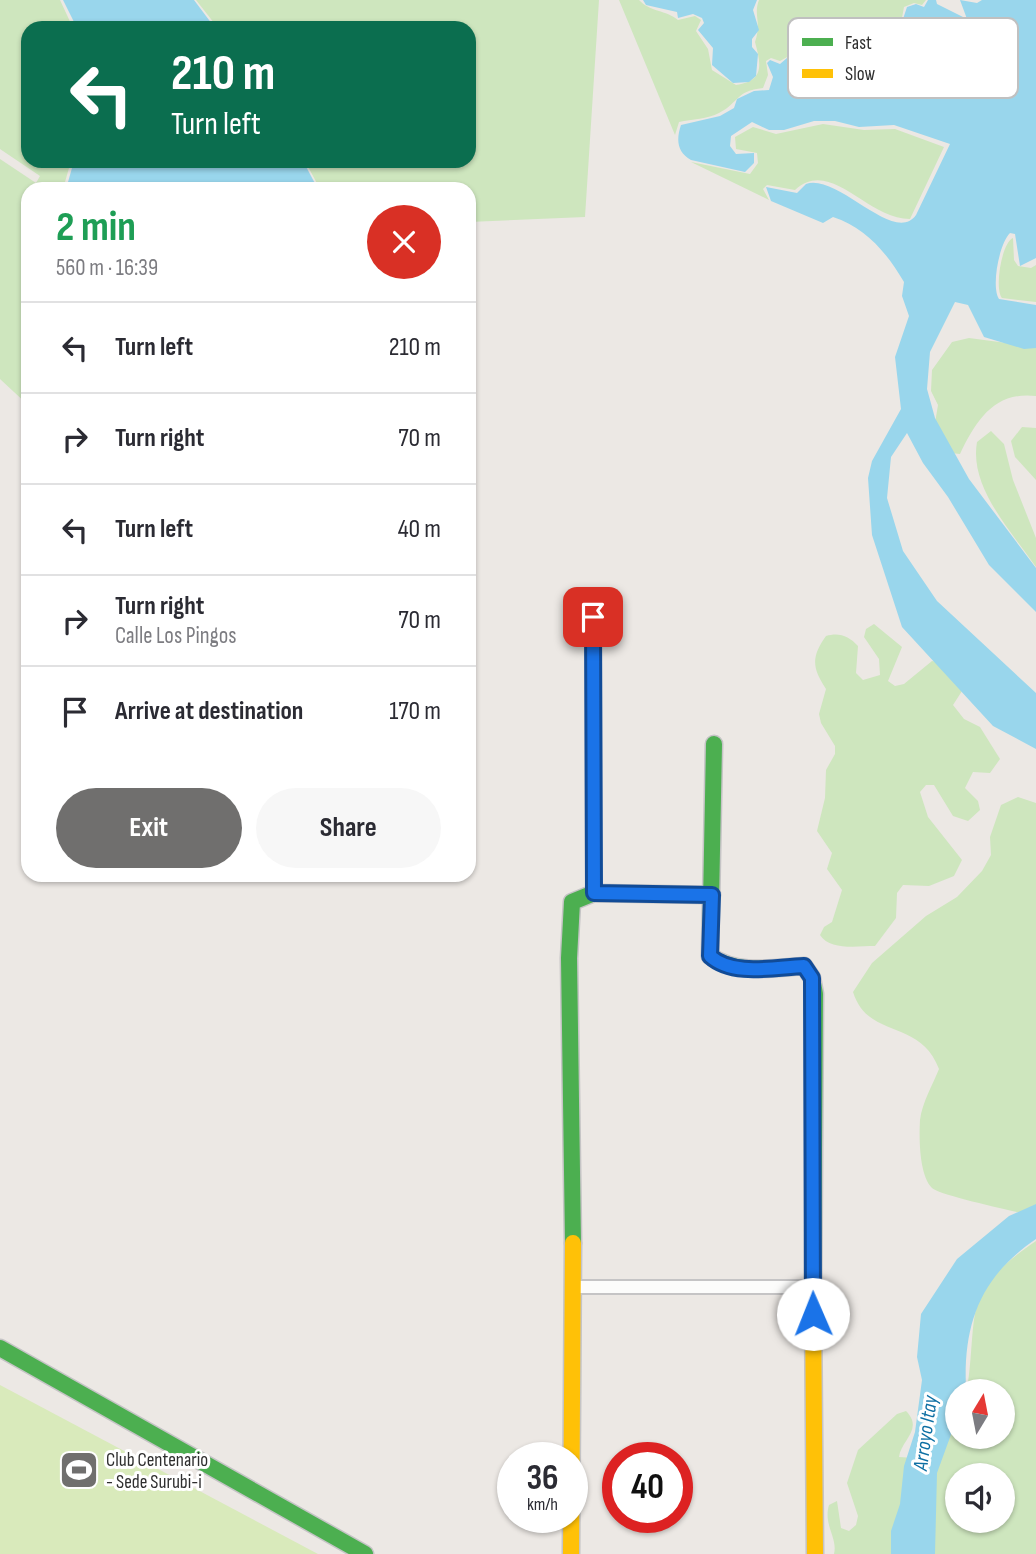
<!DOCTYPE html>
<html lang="en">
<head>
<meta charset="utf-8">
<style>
  :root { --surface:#fff; --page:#f7f7f7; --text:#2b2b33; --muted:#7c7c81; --line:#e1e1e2; --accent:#706f6e }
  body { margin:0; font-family:"Sofia Sans Condensed",sans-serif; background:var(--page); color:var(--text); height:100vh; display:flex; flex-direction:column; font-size:26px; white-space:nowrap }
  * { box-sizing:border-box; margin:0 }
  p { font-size:23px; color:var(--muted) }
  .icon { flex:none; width:38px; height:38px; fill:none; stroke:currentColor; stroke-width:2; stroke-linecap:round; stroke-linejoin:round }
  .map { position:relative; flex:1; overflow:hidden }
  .panel { position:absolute; left:21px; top:182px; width:455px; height:700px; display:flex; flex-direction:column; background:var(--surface); border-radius:21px; box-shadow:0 2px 5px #0004 }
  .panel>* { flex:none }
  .guide { position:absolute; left:21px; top:21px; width:455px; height:147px; border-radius:21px; box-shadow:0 2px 5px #0004; background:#0b6e4f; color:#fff; overflow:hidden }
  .needle { width:46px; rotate:10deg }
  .fabs { position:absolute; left:945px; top:1379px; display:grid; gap:14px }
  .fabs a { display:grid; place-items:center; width:70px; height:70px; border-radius:50%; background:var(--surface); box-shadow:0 2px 5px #0004; font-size:35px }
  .speed { position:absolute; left:497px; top:1442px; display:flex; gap:14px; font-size:35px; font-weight:700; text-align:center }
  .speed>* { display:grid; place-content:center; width:91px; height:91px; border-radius:50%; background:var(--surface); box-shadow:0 2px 5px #0004; line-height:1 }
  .speed small { font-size:18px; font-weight:400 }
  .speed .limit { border:10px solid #d22; background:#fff; color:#111 }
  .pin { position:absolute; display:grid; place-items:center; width:60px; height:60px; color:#fff; margin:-30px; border-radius:14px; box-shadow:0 4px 10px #0006 }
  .me { position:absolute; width:77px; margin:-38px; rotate:359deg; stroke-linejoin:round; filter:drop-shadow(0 0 5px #0008) }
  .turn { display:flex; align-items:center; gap:24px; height:147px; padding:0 35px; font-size:32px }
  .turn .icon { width:91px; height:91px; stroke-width:2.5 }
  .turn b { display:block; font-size:49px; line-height:60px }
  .round { display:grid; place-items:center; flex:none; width:74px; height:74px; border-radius:37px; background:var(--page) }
  .head { display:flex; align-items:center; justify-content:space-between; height:119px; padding:0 35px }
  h1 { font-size:42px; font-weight:700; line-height:52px; color:#1e9e55 }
  .primary-button { display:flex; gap:14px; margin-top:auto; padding:14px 35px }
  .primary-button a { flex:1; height:80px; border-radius:42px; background:var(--accent); color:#fff; font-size:28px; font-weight:700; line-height:80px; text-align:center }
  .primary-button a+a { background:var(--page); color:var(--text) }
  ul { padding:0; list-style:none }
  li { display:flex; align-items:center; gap:21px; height:91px; padding:0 35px; border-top:2px solid var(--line) }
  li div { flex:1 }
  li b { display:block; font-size:26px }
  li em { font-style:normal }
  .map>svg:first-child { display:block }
  .green { fill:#cee6be; fill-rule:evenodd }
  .pitch { fill:#d9eabb }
  .water { fill:#99d6ec }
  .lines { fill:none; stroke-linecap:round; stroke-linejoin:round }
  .street-casing { stroke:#c5c4c5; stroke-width:16 }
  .fast-casing { stroke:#c5c4c5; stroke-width:19 }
  .slow-casing { stroke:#c5c4c5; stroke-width:19 }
  .street { stroke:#fcfcfb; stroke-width:12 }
  .fast { stroke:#4caf50; stroke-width:16 }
  .slow { stroke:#ffc107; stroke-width:16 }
  .route-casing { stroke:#114b97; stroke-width:18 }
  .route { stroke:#1a73e8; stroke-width:12 }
  .labels { text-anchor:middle; stroke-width:6; stroke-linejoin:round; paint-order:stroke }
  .poi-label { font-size:19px; fill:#2e2e2e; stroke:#fff; text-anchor:start }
  .water-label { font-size:21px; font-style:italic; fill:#0d6fa3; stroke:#fff }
  .key { fill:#fff; stroke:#c0c0c0; stroke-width:2 }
  .key-label { font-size:19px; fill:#2e2e2e }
</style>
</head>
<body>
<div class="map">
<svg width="1036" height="1554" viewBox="0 0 1036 1554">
  <rect width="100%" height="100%" fill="#ece8e4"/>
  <g class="green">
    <path d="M0,0H60L73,28H28V161H71L63,189H28V405L0,379V159L36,183L40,176L0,149Z"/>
    <path d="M196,0H599L585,217L469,222V189H320L305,161H469V28H218Z"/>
    <path d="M619,0H639C650,12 666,10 678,20L695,16L701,20L696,31L708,49L712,70L736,85C765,81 761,64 755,42C762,22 753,15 759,0H926L922,5L914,3L904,7L901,23L922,30L939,44L936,48C922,51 918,41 915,30L902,25L893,39L868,48L849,62L844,53L831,42L821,46L823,57L820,62L804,67L789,56L780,61L771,58L766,61L768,75L763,88C735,91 739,103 719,113C708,119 692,119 679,122L675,135Z"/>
    <path d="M823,124L864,130L895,129L944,147L910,219C865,218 831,157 795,190L767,185L763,189L769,200L691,162L750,174L758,163L757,153L736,149L735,137L753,127L776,134Z"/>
    <path d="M1013,238L1014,260L1018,266L1031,268L1036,265V302L1002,298C994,288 1002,242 1013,238Z"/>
    <path d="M969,338L1036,347V396C994,391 976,421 960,454L941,452L935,423L938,405L931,391L932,370L952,342Z"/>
    <path d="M1022,427L1036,428V480L1015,457L1011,441Z"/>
    <path d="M991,431L1004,444L1013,480L1036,538V567C1011,531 969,487 977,442Z"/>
    <path d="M874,624L902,647L888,681L895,686L904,684L932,661L940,662L962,691L953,705L964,719L980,727L1000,759L990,773L973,772L965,788L978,801L980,810L968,821L953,816L934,785H926L920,792L928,817L962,860L954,876L929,886L903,885L897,893L896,918L875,946C858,946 830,951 820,935L824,927L832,922L842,890L827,869L832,853L817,831L825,798L826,770L835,754V746L821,723L819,714L826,689C812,668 811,657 826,636C839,632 849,636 858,646L856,673L863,680L880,675L879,659L864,637L866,629Z"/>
    <path d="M1018,797L1036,803V1216C1021,1213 938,1195 932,1188C919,1175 919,1137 920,1120C922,1103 933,1084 939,1069C920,1018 868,1040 853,992L872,963L926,916L957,897L982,871L991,855L990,837L1001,805Z"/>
    <path d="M1036,1241V1554H921L941,1446L957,1425V1437H1003V1391H967C979,1311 959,1293 1036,1241ZM957,1475H1003V1521H957Z"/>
    <path d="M906,1411C924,1429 901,1440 899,1457L915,1458L894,1554H834C838,1538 823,1525 829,1505L837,1501L841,1528L849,1531L856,1525L858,1516L847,1483L858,1450L897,1414Z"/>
  </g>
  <path class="pitch" d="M0,1385L318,1554H0Z"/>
  <g class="water">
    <path d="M63,0H194L215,28H77Z"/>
    <path d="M643,0H757L753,10L759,30L752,39V47L758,54L756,76L749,82L733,83L712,65L713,48L698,30L704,23L702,18L693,14L678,18L677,12L646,5Z"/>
    <path d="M928,0H936L937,4L967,19L960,0L977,3L982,0H1036V258L1020,266L1015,234L1010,233C999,244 991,287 999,299L1036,305V348L1024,349L984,337L968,305L955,302L930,352L927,389L935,418L969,479L1036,568V612L989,565L948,497L923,463L907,433L891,457L887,498L903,551L937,601L1036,693V749L993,726L902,627L872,535L868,478L872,461L901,409L895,357L909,316L902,296L904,282C887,253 866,228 833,217L823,223L771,201L766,187L797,193L806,184C838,173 894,246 916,215L950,144L894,125L859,127L835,121H814L784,130H769L752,122L731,136L730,146L736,154L754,153V163L745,172L691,160C677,152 676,140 681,125L720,116L734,108L737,99L754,91L769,90L773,77L767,63L770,60L780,64L787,58L798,70L821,64L825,58L822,46L826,44L838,49L843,62L849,64L866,50L896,41L902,26L915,31L916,44L921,49L937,50L941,44C931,31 917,28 902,22L907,7L916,4L924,7Z"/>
    <path d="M74,161H303L318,189H66Z"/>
    <path d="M1036,1204V1239C980,1277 963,1324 966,1390L957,1391V1418L937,1473L935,1554H891V1531L900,1504L904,1466L915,1432L922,1380L917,1357L921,1314L957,1259L1009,1216Z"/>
  </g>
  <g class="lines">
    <g class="street-casing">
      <g id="street">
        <path d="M593,617L594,893"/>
        <path d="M574,1287H813"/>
      </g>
    </g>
    <g class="fast-casing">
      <g id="fast">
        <path d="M714,744L710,956C738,975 772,968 804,966L812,978L815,994L813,1305"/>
        <path d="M573,1243L569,958L572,902L594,893L712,895"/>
        <path d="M0,1348L365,1554"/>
      </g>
    </g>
    <g class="slow-casing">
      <g id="slow">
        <path d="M813,1305L815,1554"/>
        <path d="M571,1554L573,1243"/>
      </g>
    </g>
    <use href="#street" class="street"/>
    <use href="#fast" class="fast"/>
    <use href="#slow" class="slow"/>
  </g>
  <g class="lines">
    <g class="route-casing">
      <path id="route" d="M593,617L594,893L712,895L710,956C733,977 775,967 804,966L812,978L813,1314"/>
    </g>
    <use href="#route" class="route"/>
  </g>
  <defs>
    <g id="stadium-square" transform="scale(2.0125)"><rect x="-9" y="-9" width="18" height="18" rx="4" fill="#706f6e" stroke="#fff"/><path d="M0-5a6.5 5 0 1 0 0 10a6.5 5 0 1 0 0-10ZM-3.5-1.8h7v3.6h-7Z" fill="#fff"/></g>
  </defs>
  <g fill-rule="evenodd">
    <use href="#stadium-square" x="79" y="1470"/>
  </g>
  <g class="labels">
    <g class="poi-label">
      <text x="106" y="1466">Club Centenario<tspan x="106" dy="22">- Sede Surubi-i</tspan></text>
    </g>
    <g class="water-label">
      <text transform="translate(925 1433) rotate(-82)" y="7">Arroyo Itay</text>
    </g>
  </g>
  <rect x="788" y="18" width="230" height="80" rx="10" class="key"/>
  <rect x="802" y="38" width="31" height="8" fill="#4caf50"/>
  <rect x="802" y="69" width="31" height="9" fill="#ffc107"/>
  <g class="key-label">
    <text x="845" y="49">Fast</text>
    <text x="845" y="80">Slow</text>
  </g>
</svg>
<div class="fabs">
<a><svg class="needle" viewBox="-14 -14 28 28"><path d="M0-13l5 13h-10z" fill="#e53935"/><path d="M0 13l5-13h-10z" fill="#7c7c81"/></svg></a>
<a><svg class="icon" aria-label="sound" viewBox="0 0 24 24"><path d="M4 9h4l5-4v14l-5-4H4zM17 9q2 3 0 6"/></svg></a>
</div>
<div class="speed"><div>36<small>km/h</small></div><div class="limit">40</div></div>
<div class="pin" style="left:593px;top:617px;background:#d93025"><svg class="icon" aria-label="arrive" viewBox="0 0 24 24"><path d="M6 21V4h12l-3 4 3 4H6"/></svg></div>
<svg class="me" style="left:813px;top:1314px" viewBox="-20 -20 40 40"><circle r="19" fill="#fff"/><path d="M0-13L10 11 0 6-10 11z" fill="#1a73e8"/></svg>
<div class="guide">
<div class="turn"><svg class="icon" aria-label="left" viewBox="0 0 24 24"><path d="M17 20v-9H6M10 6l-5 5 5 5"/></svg><div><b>210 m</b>Turn left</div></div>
</div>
<section class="panel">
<div class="head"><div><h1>2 min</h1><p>560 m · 16:39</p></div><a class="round" style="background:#d93025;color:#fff"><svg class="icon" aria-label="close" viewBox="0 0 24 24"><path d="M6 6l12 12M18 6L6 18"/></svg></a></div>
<ul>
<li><svg class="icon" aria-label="left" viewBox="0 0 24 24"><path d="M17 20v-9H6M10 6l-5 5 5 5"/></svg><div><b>Turn left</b></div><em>210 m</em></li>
<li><svg class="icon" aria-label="right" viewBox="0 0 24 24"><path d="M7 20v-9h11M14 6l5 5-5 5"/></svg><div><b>Turn right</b></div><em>70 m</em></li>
<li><svg class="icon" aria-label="left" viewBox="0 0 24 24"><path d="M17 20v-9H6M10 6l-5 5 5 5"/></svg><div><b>Turn left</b></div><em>40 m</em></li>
<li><svg class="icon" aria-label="right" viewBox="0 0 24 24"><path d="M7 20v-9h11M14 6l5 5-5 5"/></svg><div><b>Turn right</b><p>Calle Los Pingos</p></div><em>70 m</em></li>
<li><svg class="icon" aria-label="arrive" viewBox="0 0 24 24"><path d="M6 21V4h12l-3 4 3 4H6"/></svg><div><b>Arrive at destination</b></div><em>170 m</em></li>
</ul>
<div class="primary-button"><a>Exit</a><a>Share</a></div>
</section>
</div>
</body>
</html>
